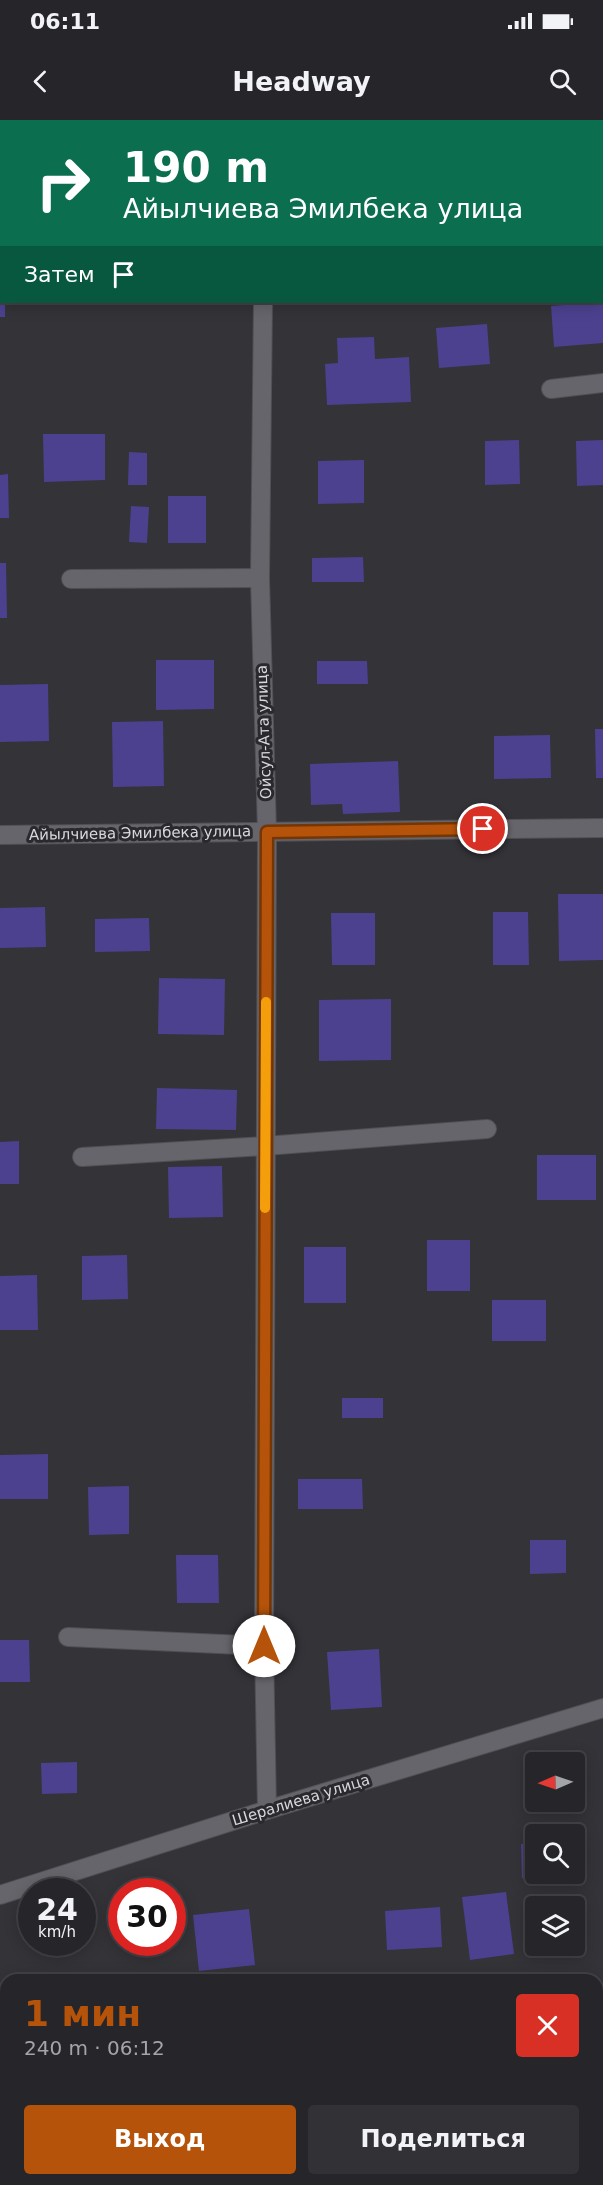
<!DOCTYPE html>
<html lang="ru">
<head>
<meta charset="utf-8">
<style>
  :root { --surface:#26262a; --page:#323236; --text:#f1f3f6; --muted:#a4a5a8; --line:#424347; --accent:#b45309 }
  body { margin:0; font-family:"DejaVu Sans",sans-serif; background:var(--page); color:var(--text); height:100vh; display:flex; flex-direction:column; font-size:22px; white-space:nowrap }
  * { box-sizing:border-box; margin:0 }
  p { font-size:20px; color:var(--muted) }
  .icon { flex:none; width:33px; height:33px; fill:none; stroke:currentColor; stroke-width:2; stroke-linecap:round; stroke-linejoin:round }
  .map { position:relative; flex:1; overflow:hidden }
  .sheet { position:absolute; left:0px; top:1854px; width:603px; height:212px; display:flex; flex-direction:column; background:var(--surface); border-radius:18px 18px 0 0; box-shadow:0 3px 15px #0003,0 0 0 2px var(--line) }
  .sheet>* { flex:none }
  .top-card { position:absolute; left:0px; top:0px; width:603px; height:183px; box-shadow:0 3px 15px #0003,0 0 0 2px var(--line); background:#0b6e4f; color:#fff; overflow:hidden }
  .needle { width:39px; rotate:268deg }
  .fabs { position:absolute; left:525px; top:1632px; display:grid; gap:12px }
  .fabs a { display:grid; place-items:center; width:60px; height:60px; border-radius:6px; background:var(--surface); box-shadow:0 3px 15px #0003,0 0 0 2px var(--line); font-size:30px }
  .speed { position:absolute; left:18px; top:1758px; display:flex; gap:12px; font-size:30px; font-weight:700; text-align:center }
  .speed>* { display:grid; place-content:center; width:78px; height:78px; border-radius:50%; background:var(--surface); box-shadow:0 3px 15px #0003,0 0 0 2px var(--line); line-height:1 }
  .speed small { font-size:15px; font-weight:400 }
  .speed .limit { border:9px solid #d22; background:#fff; color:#111 }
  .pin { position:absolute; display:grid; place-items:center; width:51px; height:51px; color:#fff; margin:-26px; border:3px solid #fff; border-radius:50%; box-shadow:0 2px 6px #0007 }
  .me { position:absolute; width:66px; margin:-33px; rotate:0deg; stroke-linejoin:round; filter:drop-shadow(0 0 4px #0008) }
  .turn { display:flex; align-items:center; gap:21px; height:126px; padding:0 24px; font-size:27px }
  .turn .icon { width:78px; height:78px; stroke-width:2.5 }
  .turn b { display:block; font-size:42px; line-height:51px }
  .then { display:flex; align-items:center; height:57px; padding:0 24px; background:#0003; gap:12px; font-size:22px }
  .round { display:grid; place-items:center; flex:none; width:63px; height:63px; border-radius:6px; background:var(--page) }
  .headline { display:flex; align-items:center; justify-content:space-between; height:102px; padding:0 24px }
  h1 { font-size:36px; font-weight:600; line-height:45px; color:var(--accent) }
  .action { display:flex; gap:12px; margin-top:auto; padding:12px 24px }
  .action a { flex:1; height:69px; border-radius:6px; background:var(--accent); color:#fff; font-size:24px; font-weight:600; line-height:69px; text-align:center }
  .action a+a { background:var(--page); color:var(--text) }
  .status { display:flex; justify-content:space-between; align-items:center; height:42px; padding:0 30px; background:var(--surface); direction:ltr }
  .status svg { height:16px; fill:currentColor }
  header { display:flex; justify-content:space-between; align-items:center; height:78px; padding:0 24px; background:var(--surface); font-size:27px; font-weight:600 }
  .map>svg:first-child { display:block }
  .building { fill:#4c418f }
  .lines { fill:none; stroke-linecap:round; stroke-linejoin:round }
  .minor-casing { stroke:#505054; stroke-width:20 }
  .minor { stroke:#65656b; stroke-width:18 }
  .route-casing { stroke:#753606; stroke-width:15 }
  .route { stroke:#b45309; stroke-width:10 }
  .slow { stroke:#f59e0b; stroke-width:10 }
  .labels { text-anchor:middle; stroke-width:6; stroke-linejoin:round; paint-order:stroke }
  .street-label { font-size:15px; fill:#d8d8db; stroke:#29292e }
</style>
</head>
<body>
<div class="status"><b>06:11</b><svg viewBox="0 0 49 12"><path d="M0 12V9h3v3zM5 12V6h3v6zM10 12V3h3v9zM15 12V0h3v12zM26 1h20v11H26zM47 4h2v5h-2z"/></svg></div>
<header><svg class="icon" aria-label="back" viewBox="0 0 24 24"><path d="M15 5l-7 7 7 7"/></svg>Headway<svg class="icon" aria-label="search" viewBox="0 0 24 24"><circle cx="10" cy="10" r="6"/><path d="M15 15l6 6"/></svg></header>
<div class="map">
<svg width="603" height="2065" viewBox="0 0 603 2065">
  <rect width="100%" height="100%" fill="#333338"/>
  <g class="building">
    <rect x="0" y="182" width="5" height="15"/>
    <path d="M603,182V223L554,227L551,186Z"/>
    <path d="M487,204L490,244L439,248L436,208Z"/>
    <path d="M374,217L375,239L409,237L411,282L327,285L325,244L338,243L337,218Z"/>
    <path d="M43,314H105V360L44,362Z"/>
    <path d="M519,320L520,364L485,365V321Z"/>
    <path d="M603,320V365L577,366L576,321Z"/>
    <path d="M129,332L147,333V365H128Z"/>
    <path d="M364,340V383L318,384V341Z"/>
    <path d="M8,354L9,398H0V355Z"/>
    <rect x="168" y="376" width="38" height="47"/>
    <path d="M131,386L149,387L147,423L129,422Z"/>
    <path d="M363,437L364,462H312V438Z"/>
    <path d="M0,443H6L7,498H0Z"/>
    <path d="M156,540H214V589L156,590Z"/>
    <path d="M317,541H367L368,564H317Z"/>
    <path d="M48,564L49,621L0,622V565Z"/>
    <path d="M163,601L164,666L113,667L112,602Z"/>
    <path d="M595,609H603V658H596Z"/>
    <path d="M550,615L551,658L494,659V616Z"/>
    <path d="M398,641L400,692L343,694L342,684L311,685L310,644Z"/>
    <path d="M558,774H603V840L559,841Z"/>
    <path d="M45,787L46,827L0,828V788Z"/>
    <path d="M493,792H528L529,845H493Z"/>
    <path d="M331,793H375V845H332Z"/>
    <path d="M149,798L150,831L95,832V799Z"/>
    <path d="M159,858L225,859L224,915L158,914Z"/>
    <path d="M391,879V940L319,941V880Z"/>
    <path d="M157,968L237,970L236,1010L156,1009Z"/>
    <path d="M19,1021V1064H0V1022Z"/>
    <rect x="537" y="1035" width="59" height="45"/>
    <path d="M222,1046L223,1097L169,1098L168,1047Z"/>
    <rect x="427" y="1120" width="43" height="51"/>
    <rect x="304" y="1127" width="42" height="56"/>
    <path d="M127,1135L128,1179L82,1180V1136Z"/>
    <path d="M37,1155L38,1210H0V1156Z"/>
    <rect x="492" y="1180" width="54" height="41"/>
    <rect x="342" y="1278" width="41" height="20"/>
    <path d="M48,1334V1379H0V1335Z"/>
    <path d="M298,1359H362L363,1389H298Z"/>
    <path d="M129,1366V1414L89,1415L88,1367Z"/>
    <path d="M530,1420H566V1453L530,1454Z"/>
    <path d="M176,1435H218L219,1483H177Z"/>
    <path d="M0,1520H29L30,1562H0Z"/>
    <path d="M379,1529L382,1587L331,1590L327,1532Z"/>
    <path d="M77,1642V1673L42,1674L41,1643Z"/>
    <path d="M536,1723V1754H569V1755L522,1758L521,1724Z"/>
    <path d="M506,1772L514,1834L470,1840L462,1777Z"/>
    <path d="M440,1787L442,1827L387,1830L385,1791Z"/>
    <path d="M249,1789L255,1845L199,1851L193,1795Z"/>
    <path d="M2,1893H6V1931H4Z"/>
    <path d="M0,1971H6V2060H9L10,2065H0Z"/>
  </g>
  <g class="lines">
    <g class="minor-casing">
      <g id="minor">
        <path d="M266,2V0"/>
        <path d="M263,182L260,458L267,712L264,1526L267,1690"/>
        <path d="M551,269L603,263"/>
        <path d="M71,459L260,458"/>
        <path d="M0,715L603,708"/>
        <path d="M82,1037L265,1026L487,1009"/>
        <path d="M68,1517L264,1526"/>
        <path d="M0,1775L267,1690L603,1588"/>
      </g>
    </g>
    <use href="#minor" class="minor"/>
  </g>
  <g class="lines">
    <g class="route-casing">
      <path id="route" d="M264,1526L267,712L483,709"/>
    </g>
    <use href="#route" class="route"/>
    <path class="slow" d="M265,1088L266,882"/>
  </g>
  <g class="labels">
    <g class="street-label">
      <text transform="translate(264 612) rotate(-92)" y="5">Ойсул-Ата улица</text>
      <text transform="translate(140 713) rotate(-1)" y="5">Айылчиева Эмилбека улица</text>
      <text transform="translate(301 1680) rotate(-17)" y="5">Шералиева улица</text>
    </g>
  </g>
</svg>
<div class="fabs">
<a><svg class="needle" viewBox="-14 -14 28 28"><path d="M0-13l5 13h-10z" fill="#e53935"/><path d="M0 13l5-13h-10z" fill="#a4a5a8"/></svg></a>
<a><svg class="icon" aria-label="search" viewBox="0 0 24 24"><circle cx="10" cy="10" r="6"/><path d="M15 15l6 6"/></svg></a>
<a><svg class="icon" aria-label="layers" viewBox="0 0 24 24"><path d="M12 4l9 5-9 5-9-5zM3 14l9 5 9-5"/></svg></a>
</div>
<div class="speed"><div>24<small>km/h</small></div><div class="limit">30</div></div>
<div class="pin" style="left:483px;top:709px;background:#d93025"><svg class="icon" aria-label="arrive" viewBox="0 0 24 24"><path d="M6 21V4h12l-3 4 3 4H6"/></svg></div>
<svg class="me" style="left:264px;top:1526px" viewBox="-20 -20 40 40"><circle r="19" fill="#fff"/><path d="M0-13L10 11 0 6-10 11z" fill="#b45309"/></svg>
<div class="top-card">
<div class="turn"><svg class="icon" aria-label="right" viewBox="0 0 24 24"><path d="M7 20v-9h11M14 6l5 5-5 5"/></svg><div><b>190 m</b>Айылчиева Эмилбека улица</div></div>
<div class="then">Затем<svg class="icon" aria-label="arrive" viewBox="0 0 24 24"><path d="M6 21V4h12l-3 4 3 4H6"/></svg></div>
</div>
<section class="sheet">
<div class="headline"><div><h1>1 мин</h1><p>240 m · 06:12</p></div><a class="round" style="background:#d93025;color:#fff"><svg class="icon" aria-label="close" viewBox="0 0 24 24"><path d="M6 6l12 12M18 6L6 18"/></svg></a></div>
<div class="action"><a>Выход</a><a>Поделиться</a></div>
</section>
</div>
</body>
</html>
